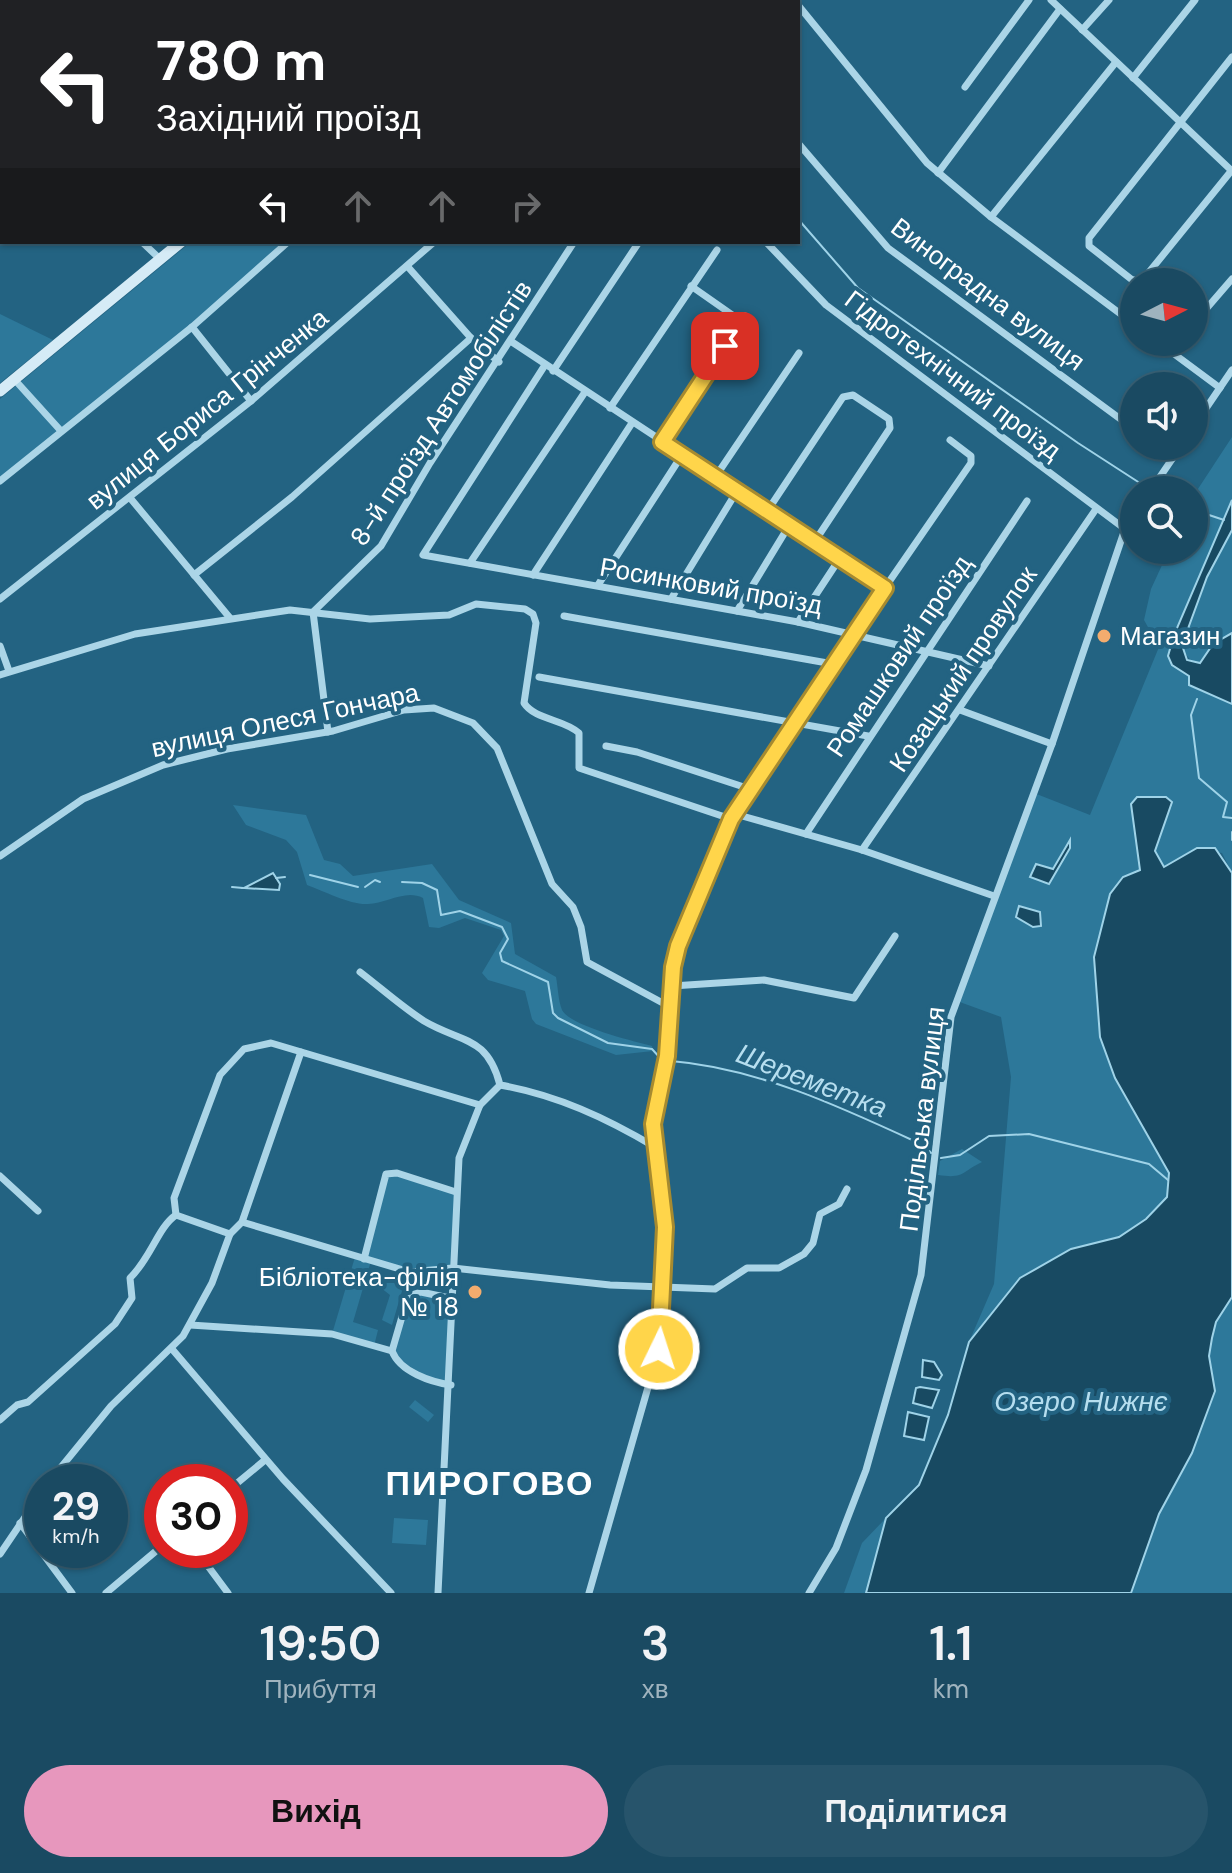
<!DOCTYPE html>
<html lang="uk">
<head>
<meta charset="utf-8">
<style>
  :root { --surface:#1a4a62; --page:#27546b; --text:#f1f3f6; --muted:#9fb3be; --line:#386277; --accent:#e797bd }
  body { margin:0; font-family:"DM Sans",sans-serif; background:var(--page); color:var(--text); height:100vh; display:flex; flex-direction:column; font-size:30px; white-space:nowrap }
  * { box-sizing:border-box; margin:0 }
  p { font-size:26px; color:var(--muted) }
  .icon { flex:none; width:44px; height:44px; fill:none; stroke:currentColor; stroke-width:2; stroke-linecap:round; stroke-linejoin:round }
  .map { position:relative; height:1593px; overflow:hidden }
  .side { display:flex; flex-direction:column; background:var(--surface); flex:1 }
  .side>* { flex:none }
  .hud { position:absolute; left:0px; top:0px; width:800px; height:244px; box-shadow:0 2px 6px #0004,0 0 0 2px var(--line); background:#202124; color:#fff; overflow:hidden }
  .needle { width:52px; rotate:84deg }
  .controls { position:absolute; left:1120px; top:268px; display:grid; gap:16px }
  .controls a { display:grid; place-items:center; width:88px; height:88px; border-radius:50%; background:var(--surface); box-shadow:0 2px 6px #0004,0 0 0 2px var(--line); font-size:40px }
  .speed { position:absolute; left:24px; top:1464px; display:flex; gap:16px; font-size:40px; font-weight:700; text-align:center }
  .speed>* { display:grid; place-content:center; width:104px; height:104px; border-radius:50%; background:var(--surface); box-shadow:0 2px 6px #0004,0 0 0 2px var(--line); line-height:1 }
  .speed small { font-size:20px; font-weight:400 }
  .speed .limit { border:12px solid #d22; background:#fff; color:#111 }
  .pin { position:absolute; display:grid; place-items:center; width:68px; height:68px; color:#fff; margin:-34px; border-radius:16px; box-shadow:0 4px 12px #0006 }
  .me { position:absolute; width:88px; margin:-44px; rotate:4deg; stroke-linejoin:round; filter:drop-shadow(0 0 6px #0008) }
  .turn { display:flex; align-items:center; gap:28px; height:168px; padding:0 24px; font-size:36px }
  .turn .icon { width:104px; height:104px; stroke-width:2.5 }
  .turn b { display:block; font-size:56px; line-height:68px }
  .lanes { display:flex; align-items:center; height:76px; padding:0 24px; background:#0003; justify-content:center; gap:40px; direction:ltr }
  .lanes .off { opacity:.35 }
  .eta { display:flex; justify-content:space-evenly; align-items:center; height:136px; text-align:center }
  .eta b { font-size:48px; font-weight:600; line-height:56px }
  .primary-button { display:flex; gap:16px; margin-top:auto; padding:16px 24px }
  .primary-button a { flex:1; height:92px; border-radius:48px; background:var(--accent); color:#111; font-size:32px; font-weight:600; line-height:92px; text-align:center }
  .primary-button a+a { background:var(--page); color:var(--text) }
  .map>svg:first-child { display:block }
  .green { fill:#2d789a }
  .water { fill:#184a62; stroke:#9fd3e8; stroke-width:2 }
  .lines { fill:none; stroke-linecap:round; stroke-linejoin:round }
  .stream { stroke:#9fd3e8; stroke-width:2 }
  .minor { stroke:#abd5e7; stroke-width:7 }
  .secondary { stroke:#d5ebf6; stroke-width:11 }
  .route-casing { stroke:#a68a30; stroke-width:20 }
  .route { stroke:#ffd54a; stroke-width:14 }
  .poi-dot { fill:#f3ac6e; stroke:#236382; stroke-width:3 }
  .labels { text-anchor:middle; stroke-width:8; stroke-linejoin:round; paint-order:stroke }
  .street-label { font-size:26px; fill:#fff; stroke:#236382 }
  .poi-label { font-size:26px; fill:#fff; stroke:#236382; text-anchor:start }
  .water-label { font-size:28px; font-style:italic; fill:#b6deef; stroke:#236382 }
  .district-label { font-size:34px; font-weight:bold; letter-spacing:2px; fill:#fff; stroke:#236382 }
</style>
</head>
<body>
<div class="map">
<svg width="1232" height="1593" viewBox="0 0 1232 1593">
  <rect width="100%" height="100%" fill="#236382"/>
  <g class="green">
    <path d="M191,242H288L192,327L0,480V399Z"/>
    <path d="M0,314L53,340L0,383Z"/>
    <path d="M1232,437V500L1174,635L1168,656L1189,676L1190,686L1232,704V873L1222,853L1197,848L1165,867L1115,1078L1169,1173L1167,1197L1146,1219L1119,1237L1071,1249L1020,1278L969,1342L994,1284L1011,1077L1001,1017L957,1001L1034,793L1090,815L1159,647L1144,620L1151,589L1169,550H1194V495Z"/>
    <path d="M1232,530V633C1218,641 1205,662 1194,664L1182,650C1183,615 1216,561 1232,530Z"/>
    <path d="M233,805L306,815L324,860L340,864L353,876L432,864L459,900L511,923L515,954L556,977C558,987 558,1000 562,1010C570,1026 633,1041 652,1046L653,1051L616,1055L536,1024L532,1019L525,991L488,980L482,973L504,936L501,930L465,918L439,928L429,927L423,898C405,889 386,904 368,904C350,905 324,891 307,885L297,852L286,840L246,825Z"/>
    <path d="M962,1149L982,1162C961,1172 965,1179 938,1175L940,1161Z"/>
    <path d="M388,1173L456,1192L453,1268L410,1272L371,1261L353,1322L378,1330L374,1346L332,1334L355,1257L363,1259Z"/>
    <path d="M378,1272L393,1277L402,1291L392,1325L382,1320L390,1295L376,1284Z"/>
    <path d="M414,1293L454,1299L451,1385L428,1381L393,1356L406,1300Z"/>
    <path d="M1232,1297V1593H1131L1159,1514L1192,1453L1215,1391L1209,1356L1212,1338L1216,1322Z"/>
    <path d="M415,1400L434,1415L428,1422L409,1407Z"/>
    <path d="M394,1518L428,1520L426,1545L392,1543Z"/>
    <path d="M886,1518L866,1593H844L862,1543Z"/>
  </g>
  <g class="water">
    <path d="M1232,500V530L1207,577L1182,645L1187,660L1200,663L1213,644L1232,633V704L1189,685V676L1172,665L1168,656L1174,635Z"/>
    <path d="M1137,797H1166L1172,802L1155,851L1164,867L1197,848H1215L1232,873V1297L1216,1322L1212,1338L1209,1356L1215,1391L1192,1453L1159,1514L1131,1593H866L886,1518L919,1485L948,1415L969,1342L1020,1278L1071,1249L1119,1237L1146,1219L1167,1197L1169,1173L1115,1078L1100,1037L1094,957L1110,894L1123,877L1140,870L1131,804Z"/>
    <path d="M1070,840V848L1049,884L1030,877L1036,864L1053,869Z"/>
    <path d="M273,873L280,884L279,890L244,888Z"/>
    <path d="M1019,906L1040,912L1041,926L1033,927L1016,917Z"/>
    <path d="M923,1360L934,1362L942,1375L939,1380L922,1377Z"/>
    <path d="M920,1387L939,1390L932,1408L913,1403L916,1388Z"/>
    <path d="M908,1412L929,1417L924,1440L904,1436Z"/>
  </g>
  <g class="lines">
    <g class="stream">
      <path d="M622,0L624,2"/>
      <path d="M798,219L858,288L1078,443L1146,487"/>
      <path d="M1194,510L1224,520"/>
      <path d="M1197,699L1191,715L1199,778L1227,802L1223,817L1232,818"/>
      <path d="M1232,832V840"/>
      <path d="M310,875L358,887"/>
      <path d="M276,878L285,877"/>
      <path d="M402,882L422,883L437,890L441,915L460,911L502,927L508,939L500,953L502,961L548,982L553,1013L558,1018L608,1043L652,1049L661,1059"/>
      <path d="M232,887L243,888"/>
      <path d="M365,887L375,880L380,882"/>
      <path d="M671,1061C759,1068 845,1109 925,1146L931,1153"/>
      <path d="M941,1158L960,1155L989,1136L1029,1134L1149,1164L1168,1180"/>
    </g>
    <g class="minor">
      <path d="M80,0L81,2"/>
      <path d="M198,0L200,2"/>
      <path d="M256,0L258,2"/>
      <path d="M319,0L321,2"/>
      <path d="M437,0L439,2"/>
      <path d="M681,0L682,2"/>
      <path d="M1051,0L1232,171"/>
      <path d="M23,2L25,0"/>
      <path d="M798,5L927,163L991,217L1134,324"/>
      <path d="M0,25L2,23"/>
      <path d="M1082,30L1109,0"/>
      <path d="M0,33L2,35"/>
      <path d="M1133,78L1195,0"/>
      <path d="M965,87L1029,0"/>
      <path d="M0,107L2,109"/>
      <path d="M798,143L888,248L1134,429"/>
      <path d="M938,173L1060,9"/>
      <path d="M991,217L1116,62"/>
      <path d="M142,242L160,259"/>
      <path d="M766,242L826,305L1125,529"/>
      <path d="M408,267L471,338L499,362"/>
      <path d="M1141,282L1131,279L1089,246V238L1232,57"/>
      <path d="M1141,282L1232,170"/>
      <path d="M691,286L741,321"/>
      <path d="M1194,323L1232,279"/>
      <path d="M192,327L251,401"/>
      <path d="M512,342L885,588"/>
      <path d="M1158,342L1220,388"/>
      <path d="M545,365L423,555L798,622L989,666"/>
      <path d="M553,371L639,242"/>
      <path d="M14,379L61,431"/>
      <path d="M610,408L717,250"/>
      <path d="M1194,426L1232,370"/>
      <path d="M662,442L745,316"/>
      <path d="M1158,446L1173,457"/>
      <path d="M716,476L799,353"/>
      <path d="M0,481L192,327L288,242"/>
      <path d="M1151,490L1181,446"/>
      <path d="M131,499L230,618"/>
      <path d="M768,510L843,397L853,395L889,419L890,428L815,541"/>
      <path d="M470,563L585,392"/>
      <path d="M194,575L292,497L471,338"/>
      <path d="M533,575L632,423"/>
      <path d="M598,585L682,455"/>
      <path d="M0,599L251,401L434,242"/>
      <path d="M671,599L737,491"/>
      <path d="M737,611L790,524"/>
      <path d="M564,616L833,664"/>
      <path d="M798,622L840,558"/>
      <path d="M0,646L9,671"/>
      <path d="M0,675L135,634L290,610L370,619L449,615L476,604L525,609L533,614L536,623L524,703C535,720 564,719 579,733V768L731,819"/>
      <path d="M539,677L868,736"/>
      <path d="M960,710L1052,744"/>
      <path d="M328,732L313,612L381,546L430,463L574,242"/>
      <path d="M606,746L637,752L750,789"/>
      <path d="M735,814L862,850L994,896"/>
      <path d="M806,834L1027,501"/>
      <path d="M862,850L1096,509"/>
      <path d="M0,856L83,799L163,765L227,749L333,731L404,710L434,708L473,723L497,748L552,884L573,907L581,927L587,962L672,1008"/>
      <path d="M360,972C381,988 402,1007 424,1021C461,1043 487,1035 500,1085C557,1095 606,1118 655,1147"/>
      <path d="M672,986L764,980L854,998L895,936"/>
      <path d="M0,1176L38,1211"/>
      <path d="M242,1222L410,1272L453,1268L610,1285L715,1289L747,1268H779L804,1254L813,1243L820,1214L839,1204L847,1189"/>
      <path d="M230,1234L242,1222L301,1052"/>
      <path d="M364,1259L386,1174L397,1173L456,1192"/>
      <path d="M190,1325L332,1334L392,1351"/>
      <path d="M172,1349L283,1479L391,1593"/>
      <path d="M451,1385C431,1382 400,1372 392,1351L408,1296L421,1292L454,1299"/>
      <path d="M0,1420L17,1405L28,1402L115,1324L132,1298L130,1278C151,1258 158,1227 176,1215"/>
      <path d="M49,1482L111,1406L183,1336L212,1283L230,1234L176,1215L174,1198L220,1075L244,1049L271,1043L480,1105"/>
      <path d="M230,1489L265,1460"/>
      <path d="M20,1523L72,1593"/>
      <path d="M196,1550L228,1593"/>
      <path d="M0,1554L42,1492"/>
      <path d="M106,1593L162,1546"/>
      <path d="M438,1593L459,1158L480,1105L500,1085"/>
      <path d="M589,1593L659,1349L665,1227L653,1124L667,1056L673,967L678,946L731,819L853,634L971,463V456L950,440"/>
      <path d="M809,1593L836,1548L866,1470L921,1275L951,1017L1052,744L1125,529L1134,516"/>
    </g>
    <g class="secondary">
      <path d="M473,2L476,0"/>
      <path d="M0,391L181,242"/>
    </g>
  </g>
  <g class="lines">
    <g class="route-casing">
      <path id="route" d="M659,1349L665,1227L653,1124L667,1056L673,967L678,946L731,819L885,588L662,442L725,346"/>
    </g>
    <use href="#route" class="route"/>
  </g>
  <g class="poi-dot">
    <circle cx="1104" cy="636" r="8"/>
    <circle cx="475" cy="1292" r="8"/>
  </g>
  <g class="labels">
    <g class="street-label">
      <text transform="translate(988 294) rotate(37)" y="9">Виноградна вулиця</text>
      <text transform="translate(953 375) rotate(37)" y="9">Гідротехнічний проїзд</text>
      <text transform="translate(207 409) rotate(-39)" y="9">вулиця Бориса Грінченка</text>
      <text transform="translate(441 413) rotate(-57)" y="9">8-й проїзд Автомобілістів</text>
      <text transform="translate(711 586) rotate(10)" y="9">Росинковий проїзд</text>
      <text transform="translate(899 656) rotate(-56)" y="9">Ромашковий проїзд</text>
      <text transform="translate(963 669) rotate(-56)" y="9">Козацький провулок</text>
      <text transform="translate(285 720) rotate(-12)" y="9">вулиця Олеся Гончара</text>
      <text transform="translate(922 1119) rotate(-83)" y="9">Подільська вулиця</text>
    </g>
    <g class="poi-label">
      <text x="1120" y="645">Магазин</text>
      <text x="459" y="1286" text-anchor="end">Бібліотека-філія<tspan x="459" dy="30">№ 18</tspan></text>
    </g>
    <g class="water-label">
      <text transform="translate(812 1080) rotate(21)" y="10">Шереметка</text>
      <text x="1081" y="1411">Озеро Нижнє</text>
    </g>
    <g class="district-label">
      <text x="490" y="1495">ПИРОГОВО</text>
    </g>
  </g>
</svg>
<div class="controls">
<a><svg class="needle" viewBox="-14 -14 28 28"><path d="M0-13l5 13h-10z" fill="#e53935"/><path d="M0 13l5-13h-10z" fill="#9fb3be"/></svg></a>
<a><svg class="icon" aria-label="sound" viewBox="0 0 24 24"><path d="M4 9h4l5-4v14l-5-4H4zM17 9q2 3 0 6"/></svg></a>
<a><svg class="icon" aria-label="search" viewBox="0 0 24 24"><circle cx="10" cy="10" r="6"/><path d="M15 15l6 6"/></svg></a>
</div>
<div class="speed"><div>29<small>km/h</small></div><div class="limit">30</div></div>
<div class="pin" style="left:725px;top:346px;background:#d93025"><svg class="icon" aria-label="arrive" viewBox="0 0 24 24"><path d="M6 21V4h12l-3 4 3 4H6"/></svg></div>
<svg class="me" style="left:659px;top:1349px" viewBox="-20 -20 40 40"><circle r="17" fill="#ffd54a" stroke="#fff" stroke-width="3"/><path d="M0-11L8 9 0 5-8 9z" fill="#fff"/></svg>
<div class="hud">
<div class="turn"><svg class="icon" aria-label="left" viewBox="0 0 24 24"><path d="M17 20v-9H6M10 6l-5 5 5 5"/></svg><div><b>780 m</b>Західний проїзд</div></div>
<div class="lanes"><svg class="icon" aria-label="left" viewBox="0 0 24 24"><path d="M17 20v-9H6M10 6l-5 5 5 5"/></svg><svg class="icon off" aria-label="ahead" viewBox="0 0 24 24"><path d="M12 20V5M6 11l6-6 6 6"/></svg><svg class="icon off" aria-label="ahead" viewBox="0 0 24 24"><path d="M12 20V5M6 11l6-6 6 6"/></svg><svg class="icon off" aria-label="right" viewBox="0 0 24 24"><path d="M7 20v-9h11M14 6l5 5-5 5"/></svg></div>
</div>
</div>
<section class="side">
<div class="eta">
<div><b>19:50</b><p>Прибуття</p></div>
<div><b>3</b><p>хв</p></div>
<div><b>1.1</b><p>km</p></div>
</div>
<div class="primary-button"><a>Вихід</a><a>Поділитися</a></div>
</section>
</body>
</html>
